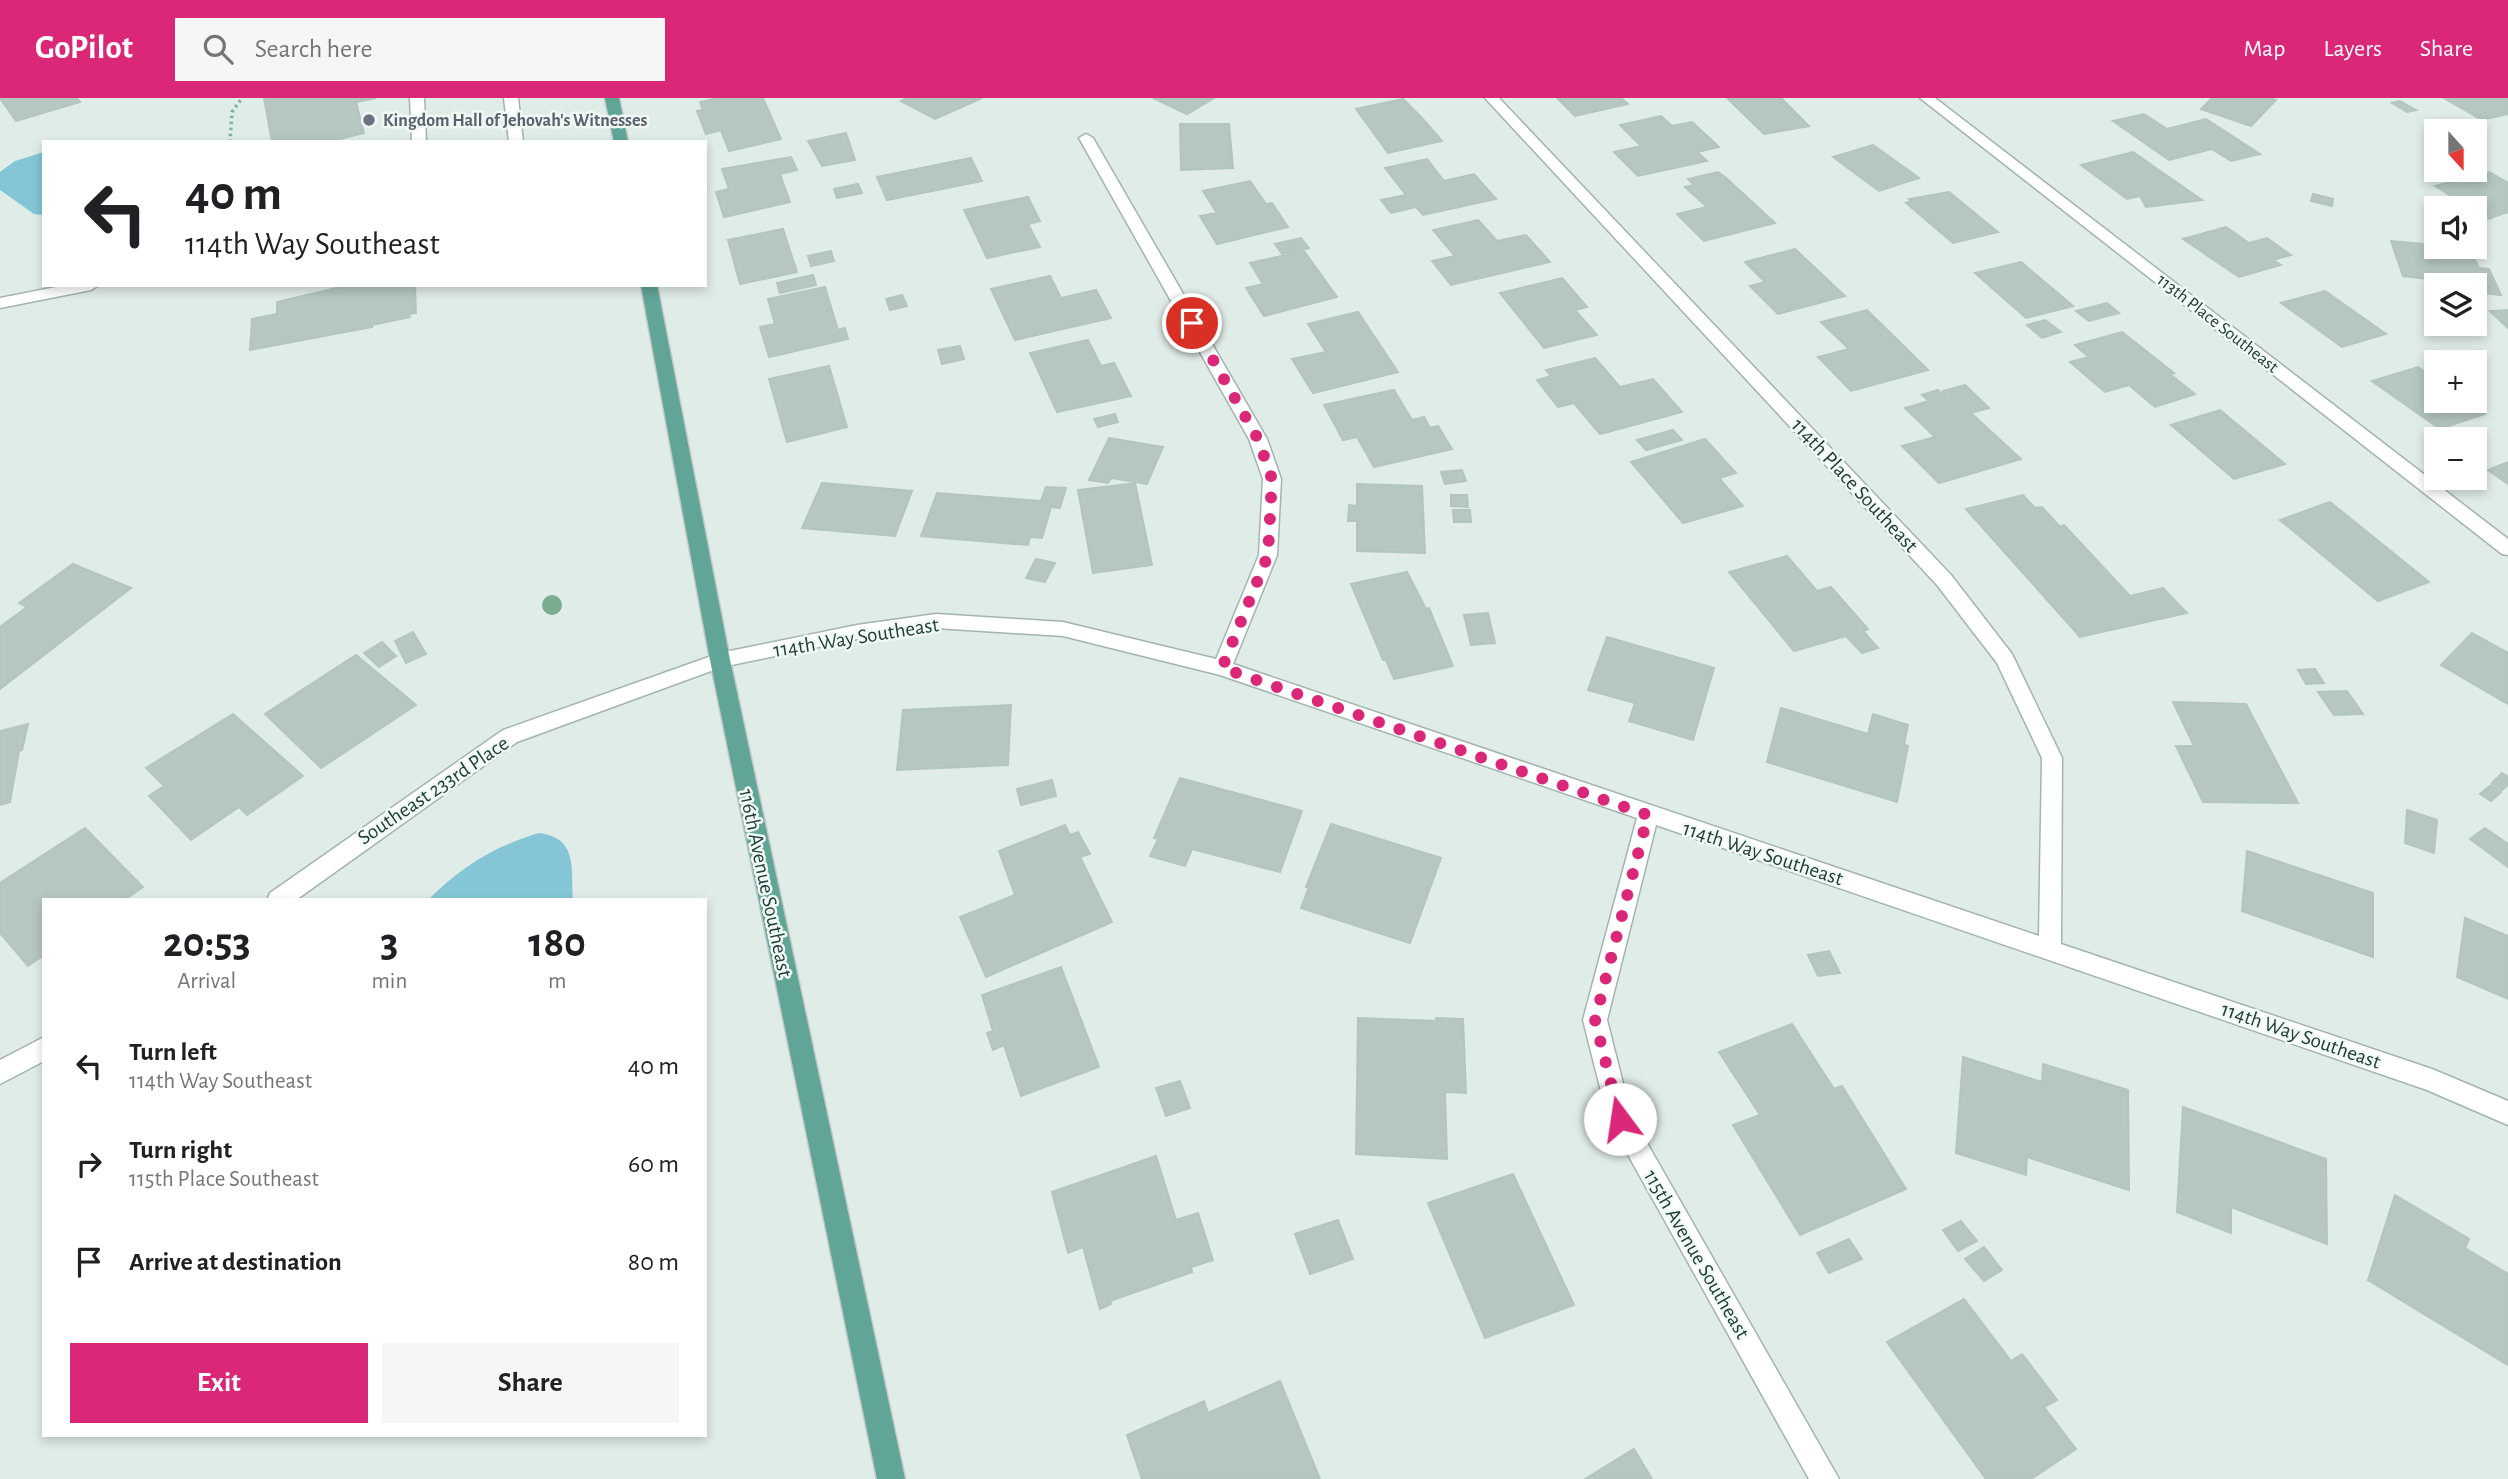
<!DOCTYPE html>
<html lang="en">
<head>
<meta charset="utf-8">
<style>
  :root { --surface:#fff; --page:#f6f6f6; --text:#202124; --muted:#757577; --accent:#db2777 }
  body { margin:0; font-family:"Alegreya Sans",sans-serif; background:var(--page); color:var(--text); height:100vh; display:flex; flex-direction:column; font-size:26px; white-space:nowrap }
  * { box-sizing:border-box; margin:0 }
  p { font-size:23px; color:var(--muted) }
  .icon { flex:none; width:38px; height:38px; fill:none; stroke:currentColor; stroke-width:2; stroke-linecap:round; stroke-linejoin:round }
  .map { position:relative; flex:1; overflow:hidden }
  .panel { position:absolute; left:42px; top:800px; width:665px; height:539px; display:flex; flex-direction:column; background:var(--surface); border-radius:0px; box-shadow:0 4px 10px #0003 }
  .panel>* { flex:none }
  .top-card { position:absolute; left:42px; top:42px; width:665px; height:147px; border-radius:0px; box-shadow:0 4px 10px #0003; background:#fff; color:var(--text); overflow:hidden }
  .needle { width:46px; rotate:159deg }
  .controls { position:absolute; left:2424px; top:21px; display:grid; gap:14px }
  .controls a { display:grid; place-items:center; width:63px; height:63px; border-radius:0px; background:var(--surface); box-shadow:0 4px 10px #0003; font-size:35px }
  .pin { position:absolute; display:grid; place-items:center; width:60px; height:60px; color:#fff; margin:-30px; border:4px solid #fff; border-radius:50%; box-shadow:0 2px 7px #0007 }
  .me { position:absolute; width:77px; margin:-38px; rotate:346deg; stroke-linejoin:round; filter:drop-shadow(0 0 5px #0008) }
  .turn { display:flex; align-items:center; gap:24px; height:147px; padding:0 28px; font-size:32px }
  .turn .icon { width:91px; height:91px; stroke-width:2.5 }
  .turn b { display:block; font-size:49px; line-height:60px }
  .eta { display:flex; justify-content:space-evenly; align-items:center; height:119px; text-align:center }
  .eta b { font-size:42px; font-weight:600; line-height:49px }
  .primary-button { display:flex; gap:14px; margin-top:auto; padding:14px 28px }
  .primary-button a { flex:1; height:80px; border-radius:0px; background:var(--accent); color:#fff; font-size:28px; font-weight:600; line-height:80px; text-align:center }
  .primary-button a+a { background:var(--page); color:var(--text) }
  ul { padding:0; list-style:none }
  li { display:flex; align-items:center; gap:21px; height:98px; padding:0 28px }
  li div { flex:1 }
  li b { display:block; font-size:26px }
  li em { font-style:normal }
  header { display:flex; align-items:center; gap:42px; box-sizing:border-box; height:98px; padding:0 35px; background:var(--accent); color:#fff }
  header strong { font-size:33px }
  nav { display:flex; gap:38px; margin-inline-start:auto; font-size:24px }
  .search { width:490px; height:63px; background:var(--page); display:flex; align-items:center; gap:18px; box-sizing:border-box; padding:0 24px; border-radius:0px; color:var(--muted); font-size:26px }
  .map>svg:first-child { display:block }
  .water { fill:#84c6d6 }
  .building { fill:#b5c7c0; stroke:#b2c6bf; stroke-width:2 }
  .lines { fill:none; stroke-linecap:round; stroke-linejoin:round }
  .minor-casing { stroke:#a3b4af; stroke-width:3 }
  .major-casing { stroke:#c1c9c7; stroke-width:3 }
  .path { stroke:#7eb2a4; stroke-width:3.5; stroke-dasharray:2.5 3.5; stroke-linecap:butt }
  .minor { fill:#fff; fill-rule:evenodd }
  .major { fill:#61a596; fill-rule:evenodd }
  .tree { fill:#7aac90 }
  .route { stroke:#db2777; stroke-width:12; stroke-dasharray:0 21.6 }
  .worship-dot { fill:#6b7280; stroke:#f1f9f5; stroke-width:2.5 }
  .labels { text-anchor:middle; stroke-width:5; stroke-linejoin:round; paint-order:stroke }
  .far-worship-label { font-size:18px; font-weight:bold; fill:#5b616d; stroke:#f1f9f5; text-anchor:start }
  .far-street-label { font-size:18px; fill:#203e37; stroke:#f1f9f5 }
  .street-label { font-size:21px; fill:#203e37; stroke:#f1f9f5 }
</style>
</head>
<body>
<header>
<strong>GoPilot</strong>
<div class="search"><svg class="icon" aria-label="search" viewBox="0 0 24 24"><circle cx="10" cy="10" r="6"/><path d="M15 15l6 6"/></svg>Search here</div>
<nav><a>Map</a><a>Layers</a><a>Share</a></nav>
</header>
<div class="map">
<svg width="2508" height="1381" viewBox="0 0 2508 1381">
  <rect width="100%" height="100%" fill="#e0ece7"/>
  <g class="water">
    <path d="M44,54V117L34,116L0,92V74L15,63Z"/>
    <path d="M539,735C578,740 571,770 573,801H429C461,769 495,748 539,735Z"/>
  </g>
  <g class="building">
    <path d="M0,0H77L80,4L16,23Z"/>
    <path d="M264,0H376L356,4L364,35L327,44H272Z"/>
    <path d="M719,0H763L781,41L729,53L721,32L706,36L697,13L703,12L700,4Z"/>
    <path d="M908,0H982L935,21L901,3Z"/>
    <path d="M1153,0H1214L1187,16Z"/>
    <path d="M1557,0H1621L1628,6L1575,18Z"/>
    <path d="M1737,0H1781L1809,28L1764,36L1728,1Z"/>
    <path d="M2212,0H2270L2276,2L2251,28L2201,11Z"/>
    <path d="M2444,0H2508V16L2482,22Z"/>
    <path d="M1403,1L1422,20L1442,43L1388,55L1356,11Z"/>
    <path d="M2400,3L2416,12L2407,14L2392,5Z"/>
    <path d="M2144,16L2167,31L2206,21L2260,56L2231,63L2212,51L2169,62L2113,23Z"/>
    <path d="M1661,18L1672,28L1692,24L1719,49L1697,54L1707,63L1638,78L1614,54L1641,48L1620,27Z"/>
    <path d="M1180,26H1229L1233,70L1181,72Z"/>
    <path d="M846,35L855,62L822,68L808,43Z"/>
    <path d="M1873,47L1919,80L1879,93L1833,59Z"/>
    <path d="M2133,54L2202,102L2146,109L2140,98L2127,101L2081,67Z"/>
    <path d="M791,59L797,72L780,76L790,104L724,119L716,94L729,91L722,71Z"/>
    <path d="M971,60L982,83L887,102L877,79Z"/>
    <path d="M1427,61L1444,83L1474,76L1496,101L1423,117L1416,109L1391,115L1381,102L1406,97L1385,70Z"/>
    <path d="M2477,73L2481,76L2489,74L2508,85V114L2488,121L2435,88L2460,82L2454,79Z"/>
    <path d="M1718,74L1725,79L1775,125L1704,143L1677,116L1707,109L1685,89L1694,87L1688,81Z"/>
    <path d="M1250,83L1266,106L1272,105L1288,129L1217,146L1200,118L1217,115L1203,93Z"/>
    <path d="M858,86L862,95L837,100L834,91Z"/>
    <path d="M1949,94L1998,134L1953,145L1906,105L1912,103L1909,101Z"/>
    <path d="M2313,96L2333,101L2332,108L2311,103Z"/>
    <path d="M1028,99L1040,123L1028,126L1040,149L987,160L964,112Z"/>
    <path d="M1478,122L1497,143L1526,137L1550,164L1451,187L1432,163L1455,158L1433,132Z"/>
    <path d="M2226,129L2249,145L2267,140L2291,157L2273,162L2281,167L2239,179L2183,141Z"/>
    <path d="M783,131L797,174L740,186L728,142Z"/>
    <path d="M1301,140L1309,150L1282,156L1275,146Z"/>
    <path d="M2391,143L2469,150L2479,170L2489,171L2501,197L2474,194V187L2431,188L2428,181L2403,178Z"/>
    <path d="M1795,151L1845,198L1778,216L1750,188L1765,184L1745,164Z"/>
    <path d="M831,153L834,163L811,168L808,158Z"/>
    <path d="M1304,153L1337,199L1264,218L1246,190L1263,186L1250,165Z"/>
    <path d="M2021,164L2073,208L2026,220L1975,175Z"/>
    <path d="M813,177L816,187L780,195L777,185Z"/>
    <path d="M1050,178L1061,200L1096,192L1111,220L1015,242L991,191Z"/>
    <path d="M1562,180L1587,209L1575,212L1597,237L1544,250L1500,195Z"/>
    <path d="M349,187H415L416,215L409,216L410,219L372,227V229L250,252L252,221L277,216V204Z"/>
    <path d="M825,189L838,232L845,230L848,241L769,259L760,229L775,226L768,201Z"/>
    <path d="M2325,193L2386,236L2342,249L2281,205Z"/>
    <path d="M902,197L907,208L890,212L886,201Z"/>
    <path d="M2107,205L2119,215L2089,223L2076,213Z"/>
    <path d="M1867,212L1928,272L1851,293L1818,259L1849,251L1821,224Z"/>
    <path d="M2508,212V230L2490,213Z"/>
    <path d="M1358,214L1398,274L1313,295L1292,261L1326,254L1308,226Z"/>
    <path d="M2045,222L2061,234L2042,240L2027,227Z"/>
    <path d="M2122,234L2174,275L2170,276L2195,296L2155,309L2129,287L2105,294L2070,264L2089,259L2075,247Z"/>
    <path d="M1088,242L1101,268L1114,265L1131,298L1057,314L1030,255Z"/>
    <path d="M960,248L964,261L942,266L938,252Z"/>
    <path d="M1595,260L1620,289L1653,281L1682,314L1600,336L1574,305L1558,309L1537,282L1551,278L1546,272Z"/>
    <path d="M829,268L847,329L787,344L769,281Z"/>
    <path d="M2418,269L2436,281V303H2467L2485,316L2440,331L2372,283Z"/>
    <path d="M1965,287L1989,310L1971,315L2021,361L1939,385L1902,348L1935,339L1905,310L1929,303L1922,297L1938,292L1945,299L1943,293Z"/>
    <path d="M1394,292L1412,322L1424,319L1430,330L1438,328L1452,351L1374,369L1357,339L1343,342L1324,307Z"/>
    <path d="M2220,312L2285,366L2234,381L2171,327Z"/>
    <path d="M1115,316L1118,324L1098,329L1094,321Z"/>
    <path d="M1673,332L1682,342L1646,352L1637,342Z"/>
    <path d="M1109,340L1163,349L1147,386L1111,380L1108,385L1089,382Z"/>
    <path d="M1705,341L1736,375L1719,380L1743,408L1683,425L1631,364Z"/>
    <path d="M2508,364V386L2488,372Z"/>
    <path d="M1462,372L1466,383L1445,386L1441,374Z"/>
    <path d="M822,385L912,393L895,438L802,430Z"/>
    <path d="M1135,385L1152,467L1093,475L1078,392Z"/>
    <path d="M1357,386L1422,388L1425,455L1357,453V423H1348L1349,407L1357,408Z"/>
    <path d="M1046,389L1066,390L1060,410L1051,409L1042,440L1030,439L1028,447L921,438L937,395L1041,403Z"/>
    <path d="M1451,397H1467L1468,409L1451,408Z"/>
    <path d="M2023,397L2035,410L2042,409L2060,429L2064,427L2130,498L2163,490L2187,515L2080,539L1966,411Z"/>
    <path d="M2330,404L2429,484L2378,503L2280,422Z"/>
    <path d="M1453,412H1470L1471,424H1454Z"/>
    <path d="M1787,458L1817,493L1831,489L1868,531L1863,533L1878,550L1862,555L1846,538L1794,553L1729,474Z"/>
    <path d="M1036,461L1055,465L1045,484L1026,480Z"/>
    <path d="M73,466L131,490L0,591V529L27,509L19,505Z"/>
    <path d="M1407,474L1426,511L1429,510L1453,568L1394,581L1386,562H1383L1351,486Z"/>
    <path d="M1488,515L1495,545L1471,547L1464,517Z"/>
    <path d="M413,534L426,556L406,565L395,543Z"/>
    <path d="M2472,535L2508,555V606L2441,567Z"/>
    <path d="M1607,539L1714,570L1693,642L1629,623L1635,605L1588,592Z"/>
    <path d="M382,544L396,558L379,569L364,555Z"/>
    <path d="M356,557L416,607L321,670L265,616Z"/>
    <path d="M2315,571L2324,585L2306,586L2298,572Z"/>
    <path d="M2347,593L2363,616L2334,617L2318,594Z"/>
    <path d="M2173,604L2246,606L2298,705L2203,704L2176,648H2194Z"/>
    <path d="M1011,607L1008,667L897,672L903,612Z"/>
    <path d="M1781,610L1868,636L1873,616L1908,627L1904,646L1908,648L1897,704L1767,664Z"/>
    <path d="M233,616L303,678L247,717L239,709L191,742L149,698L164,688L146,670Z"/>
    <path d="M28,626L22,652L19,653L10,704L0,707V633Z"/>
    <path d="M2502,675L2508,679V687L2502,692L2492,685Z"/>
    <path d="M1180,680L1302,713L1280,774L1192,751L1185,768L1150,758L1158,741L1154,740Z"/>
    <path d="M1052,682L1056,698L1021,707L1017,691Z"/>
    <path d="M2491,687L2501,694L2491,703L2480,696Z"/>
    <path d="M2407,712L2437,722L2434,755L2405,745Z"/>
    <path d="M1331,726L1441,760L1410,845L1301,810L1309,789H1306Z"/>
    <path d="M1065,727L1070,737L1078,734L1090,756L1080,759L1112,824L986,879L960,819L1015,797L999,753Z"/>
    <path d="M85,730L143,789L124,802H44V857L28,868L0,835V785Z"/>
    <path d="M2485,730L2508,746V769L2470,741Z"/>
    <path d="M2247,753L2373,795V859L2242,813Z"/>
    <path d="M2465,820L2508,838V901L2457,879Z"/>
    <path d="M1829,853L1840,875L1818,878L1808,857Z"/>
    <path d="M1061,869L1099,969L1021,998L1004,947L993,952L987,935L993,933L982,897Z"/>
    <path d="M1358,920L1437,923L1436,920L1463,921L1466,995L1445,994L1447,1061L1356,1056Z"/>
    <path d="M1792,926L1834,991L1842,988L1906,1091L1800,1137L1733,1027L1760,1017L1719,954Z"/>
    <path d="M1963,959L2042,984L2043,966L2128,992L2129,1092L2027,1059L2026,1077L1956,1055Z"/>
    <path d="M1180,983L1190,1010L1166,1018L1156,990Z"/>
    <path d="M2183,1009L2326,1061L2327,1146L2231,1109V1135L2177,1114Z"/>
    <path d="M1156,1058L1176,1122L1198,1115L1213,1162L1191,1169L1192,1174L1110,1203L1111,1206L1100,1211L1083,1149L1068,1155L1052,1094Z"/>
    <path d="M1513,1076L1574,1207L1485,1240L1428,1105Z"/>
    <path d="M2395,1097L2469,1141L2465,1150L2508,1176V1267L2368,1182Z"/>
    <path d="M1338,1122L1353,1161L1310,1176L1295,1136Z"/>
    <path d="M1961,1123L1977,1143L1958,1153L1943,1132Z"/>
    <path d="M1849,1141L1862,1161L1829,1175L1817,1155Z"/>
    <path d="M1984,1149L2002,1172L1984,1183L1965,1161Z"/>
    <path d="M1964,1201L2011,1263L2022,1256L2057,1302L2044,1309L2076,1351L2031,1381H1986L1887,1244Z"/>
    <path d="M1280,1283L1320,1381H1142L1127,1337L1204,1303L1208,1315Z"/>
    <path d="M1634,1351L1652,1381H1585Z"/>
  </g>
  <g class="lines">
    <g class="minor-casing">
      <g id="minor">
        <path d="M410,0H424L426,44H412Z"/>
        <path d="M504,0H518L523,44H509Z"/>
        <path d="M1485,0H1499L1951,477L2012,556L2062,660L2061,846L2432,971L2508,1003V1027L2427,992L1656,727L1607,922L1631,1017L1839,1381H1809L1608,1021L1583,922L1637,720L1220,577L1063,538L936,530L857,541L722,569L517,644L296,802H267L270,795L503,632L720,555L857,527L936,516L1063,524L1216,561L1259,457L1263,381L1249,341L1079,40L1086,36L1093,40L1267,341L1281,381L1277,457L1233,566L2039,838L2042,660L1997,565L1937,487Z"/>
        <path d="M1920,0H1935L2508,441V457L2502,456Z"/>
        <path d="M66,187H99L91,192L0,210V200Z"/>
        <path d="M44,939V963L0,986V962Z"/>
      </g>
    </g>
    <g class="major-casing">
      <g id="major">
        <path d="M605,0H619L628,44H614Z"/>
        <path d="M641,187H657L730,562L905,1381H877L710,562Z"/>
      </g>
    </g>
    <path class="path" d="M230,44L232,14L242,0"/>
    <use href="#minor" class="minor"/>
    <use href="#major" class="major"/>
  </g>
  <circle class="tree" cx="552" cy="507" r="10"/>
  <g class="lines">
    <path class="route" d="M1192,225L1258,341L1272,381L1268,457L1222,570L1648,717L1595,922L1620,1021"/>
  </g>
  <circle class="worship-dot" cx="369" cy="22" r="7"/>
  <g class="labels">
    <g class="far-worship-label">
      <text x="383" y="28">Kingdom Hall of Jehovah's Witnesses</text>
    </g>
    <g class="far-street-label">
      <text transform="translate(2218 225) rotate(38)" y="6">113th Place Southeast</text>
    </g>
    <g class="street-label">
      <text transform="translate(1855 387) rotate(47)" y="7">114th Place Southeast</text>
      <text transform="translate(856 539) rotate(-9)" y="7">114th Way Southeast</text>
      <text transform="translate(433 692) rotate(-34)" y="7">Southeast 233rd Place</text>
      <text transform="translate(1763 755) rotate(18)" y="7">114th Way Southeast</text>
      <text transform="translate(766 785) rotate(78)" y="7">116th Avenue Southeast</text>
      <text transform="translate(2301 937) rotate(19)" y="7">114th Way Southeast</text>
      <text transform="translate(1697 1156) rotate(60)" y="7">115th Avenue Southeast</text>
    </g>
  </g>
</svg>
<div class="controls">
<a><svg class="needle" viewBox="-14 -14 28 28"><path d="M0-13l5 13h-10z" fill="#e53935"/><path d="M0 13l5-13h-10z" fill="#757577"/></svg></a>
<a><svg class="icon" aria-label="sound" viewBox="0 0 24 24"><path d="M4 9h4l5-4v14l-5-4H4zM17 9q2 3 0 6"/></svg></a>
<a><svg class="icon" aria-label="layers" viewBox="0 0 24 24"><path d="M12 4l9 5-9 5-9-5zM3 14l9 5 9-5"/></svg></a>
<a>+</a>
<a>−</a>
</div>
<div class="pin" style="left:1192px;top:225px;background:#d93025"><svg class="icon" aria-label="arrive" viewBox="0 0 24 24"><path d="M6 21V4h12l-3 4 3 4H6"/></svg></div>
<svg class="me" style="left:1620px;top:1021px" viewBox="-20 -20 40 40"><circle r="19" fill="#fff"/><path d="M0-13L10 11 0 6-10 11z" fill="#db2777"/></svg>
<div class="top-card">
<div class="turn"><svg class="icon" aria-label="left" viewBox="0 0 24 24"><path d="M17 20v-9H6M10 6l-5 5 5 5"/></svg><div><b>40 m</b>114th Way Southeast</div></div>
</div>
<section class="panel">
<div class="eta">
<div><b>20:53</b><p>Arrival</p></div>
<div><b>3</b><p>min</p></div>
<div><b>180</b><p>m</p></div>
</div>
<ul>
<li><svg class="icon" aria-label="left" viewBox="0 0 24 24"><path d="M17 20v-9H6M10 6l-5 5 5 5"/></svg><div><b>Turn left</b><p>114th Way Southeast</p></div><em>40 m</em></li>
<li><svg class="icon" aria-label="right" viewBox="0 0 24 24"><path d="M7 20v-9h11M14 6l5 5-5 5"/></svg><div><b>Turn right</b><p>115th Place Southeast</p></div><em>60 m</em></li>
<li><svg class="icon" aria-label="arrive" viewBox="0 0 24 24"><path d="M6 21V4h12l-3 4 3 4H6"/></svg><div><b>Arrive at destination</b></div><em>80 m</em></li>
</ul>
<div class="primary-button"><a>Exit</a><a>Share</a></div>
</section>
</div>
</body>
</html>
